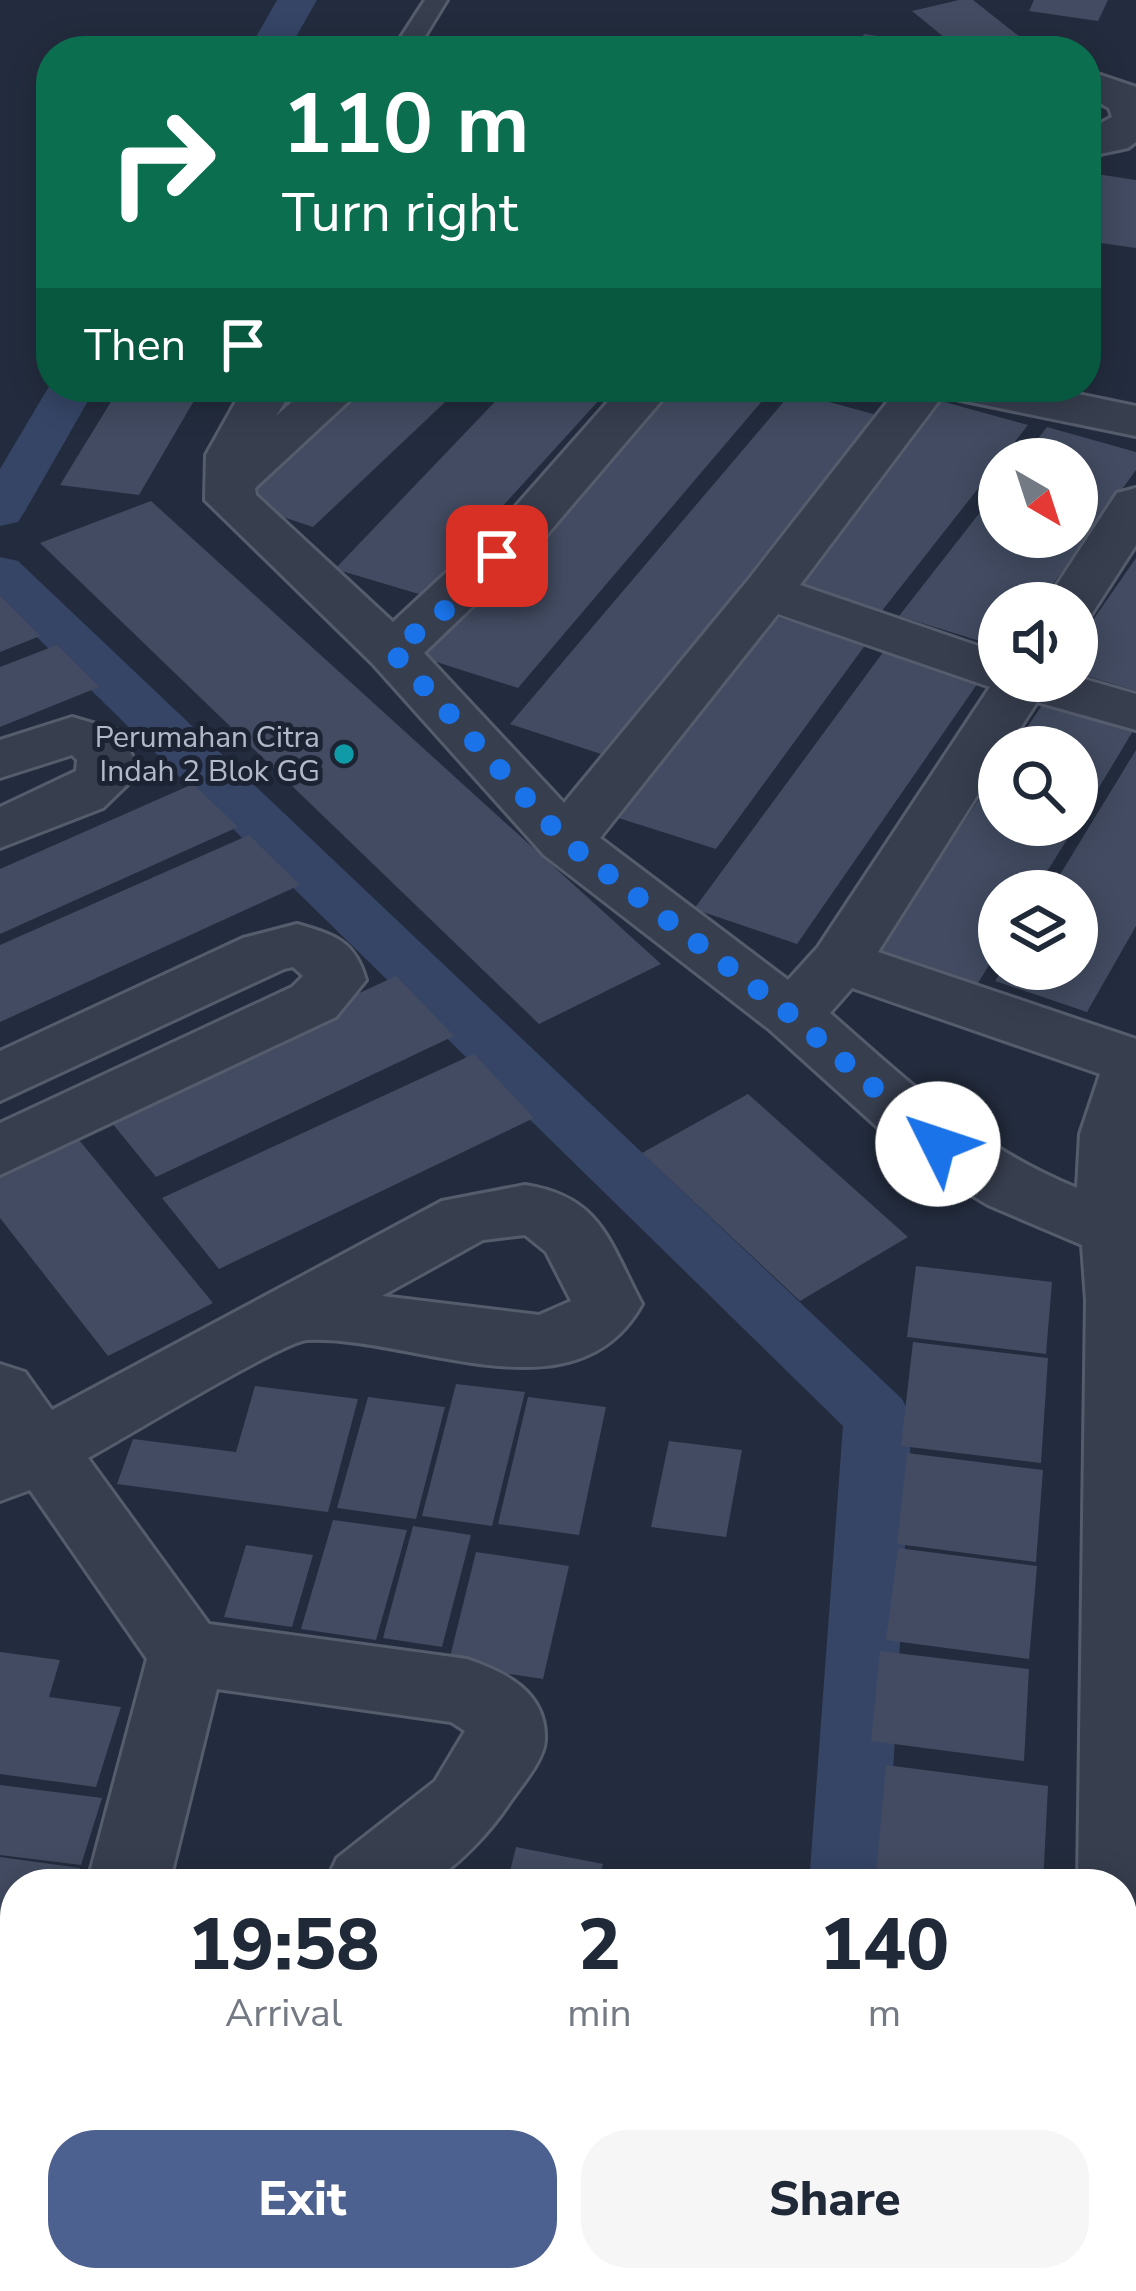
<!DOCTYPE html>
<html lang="en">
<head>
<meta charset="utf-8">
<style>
  :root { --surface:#fff; --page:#f6f6f7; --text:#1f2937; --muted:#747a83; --accent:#4d6190 }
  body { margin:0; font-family:"Nunito Sans",sans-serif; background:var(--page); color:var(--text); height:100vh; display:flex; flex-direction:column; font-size:45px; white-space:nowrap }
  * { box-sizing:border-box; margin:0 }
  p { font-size:39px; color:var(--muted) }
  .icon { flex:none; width:66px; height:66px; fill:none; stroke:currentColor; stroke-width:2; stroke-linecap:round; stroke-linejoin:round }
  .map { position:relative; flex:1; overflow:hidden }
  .side { position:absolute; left:0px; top:1869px; width:1137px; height:423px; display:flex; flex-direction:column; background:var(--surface); border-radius:48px 48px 0 0; box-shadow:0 6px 30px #0003 }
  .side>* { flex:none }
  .guide { position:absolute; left:36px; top:36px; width:1065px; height:366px; border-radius:48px; box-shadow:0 6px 30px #0003; background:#0b6e4f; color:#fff; overflow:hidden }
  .needle { width:78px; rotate:141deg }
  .tools { position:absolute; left:978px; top:438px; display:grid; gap:24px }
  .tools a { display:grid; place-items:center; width:120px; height:120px; border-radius:50%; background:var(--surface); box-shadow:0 6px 30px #0003; font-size:60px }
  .pin { position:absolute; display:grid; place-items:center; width:102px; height:102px; color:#fff; margin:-51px; border-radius:24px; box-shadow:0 6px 18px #0006 }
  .me { position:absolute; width:132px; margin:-66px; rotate:311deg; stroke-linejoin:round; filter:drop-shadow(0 0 9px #0008) }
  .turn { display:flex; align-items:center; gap:42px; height:252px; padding:0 48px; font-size:54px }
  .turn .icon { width:156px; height:156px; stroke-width:2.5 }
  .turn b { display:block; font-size:84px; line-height:102px }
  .then { display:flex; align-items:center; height:114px; padding:0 48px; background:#0003; gap:24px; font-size:45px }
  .eta { display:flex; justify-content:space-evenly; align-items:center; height:204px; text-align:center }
  .eta b { font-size:72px; font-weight:800; line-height:84px }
  .button { display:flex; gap:24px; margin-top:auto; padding:24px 48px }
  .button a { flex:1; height:138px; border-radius:48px; background:var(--accent); color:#fff; font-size:48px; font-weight:800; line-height:138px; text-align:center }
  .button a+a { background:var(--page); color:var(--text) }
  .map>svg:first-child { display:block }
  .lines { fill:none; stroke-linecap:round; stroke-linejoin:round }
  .canal { fill:#364566; fill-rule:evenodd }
  .building { fill:#424b61 }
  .lane-casing { stroke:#555c6c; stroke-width:6 }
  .street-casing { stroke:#555c6c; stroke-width:6 }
  .lane { fill:#373e4e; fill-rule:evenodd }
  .street { fill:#373e4e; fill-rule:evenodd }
  .route { stroke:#1a73e8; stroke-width:21; stroke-dasharray:0 37.8 }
  .culture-dot { fill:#0f9aa8; stroke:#1c2333; stroke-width:4.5 }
  .labels { text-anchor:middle; stroke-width:10; stroke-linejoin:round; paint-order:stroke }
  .poi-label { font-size:30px; fill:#b3b9c9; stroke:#1c2333; text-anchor:end }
</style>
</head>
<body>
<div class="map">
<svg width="1136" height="2291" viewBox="0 0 1136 2291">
  <rect width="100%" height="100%" fill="#232c3e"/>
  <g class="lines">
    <g class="canal">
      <path d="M277,0H317L288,51H248Z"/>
      <path d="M51,383V387H96L25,511L18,522L0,526V469Z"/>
      <path d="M0,557L18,561L902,1399L912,1418L887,1884H809L843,1426L0,601Z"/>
      <path d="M780,2277H866L865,2291H779Z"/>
    </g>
  </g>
  <g class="building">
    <path d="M959,0H973L1020,37L961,51L912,11Z"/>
    <path d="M1034,0H1108L1098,21L1029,11Z"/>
    <path d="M864,34L929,44L925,51H854Z"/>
    <path d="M1096,174L1136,180V248L1086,241V200Z"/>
    <path d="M120,387H202L139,495L60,485Z"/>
    <path d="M364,387H461L313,527L238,502Z"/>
    <path d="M509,387H611L422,595L335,569Z"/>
    <path d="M666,387H742L768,394L518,688L424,658Z"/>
    <path d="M792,392L877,415L604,755L510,724Z"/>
    <path d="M941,401L1028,425L881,612L790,583Z"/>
    <path d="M1047,427L1136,452V470L1039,603H999V647L899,616L999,488V537H1077V459H1022Z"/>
    <path d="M151,501L661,964L539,1024L40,543Z"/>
    <path d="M1136,558V691L1077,673V643Z"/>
    <path d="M0,596L40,636L0,652Z"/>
    <path d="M766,614L866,644L716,849L609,815Z"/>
    <path d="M57,645L99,687L0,727V667Z"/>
    <path d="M884,651L980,680L797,944L694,909Z"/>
    <path d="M1046,699L1136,726L1077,824V747H1014Z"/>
    <path d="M1136,750V926L1087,1012L995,981L1003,969H1077V891H1050Z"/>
    <path d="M999,769V825H1076L1035,891H999V949L978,983L879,950Z"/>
    <path d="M193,784L238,827L0,934V869Z"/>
    <path d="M249,835L300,885L0,1022V945Z"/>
    <path d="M396,976L454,1036L156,1177L103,1112Z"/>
    <path d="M474,1054L534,1118L219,1269L162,1198Z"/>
    <path d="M748,1094L908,1237L800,1301L642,1153Z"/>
    <path d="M70,1129L213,1303L108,1356L0,1218V1163Z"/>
    <path d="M916,1266L1052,1282L1046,1354L907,1337Z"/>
    <path d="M913,1342L1048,1358L1041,1463L901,1446Z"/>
    <path d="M456,1384L525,1392L492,1526L422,1516Z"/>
    <path d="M255,1386L358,1399L328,1512L117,1484L133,1439L236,1452Z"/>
    <path d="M368,1397L445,1407L416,1519L337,1508Z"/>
    <path d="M528,1397L606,1407L579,1535L498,1524Z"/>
    <path d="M669,1441L742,1450L726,1537L651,1527Z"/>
    <path d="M907,1453L1043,1470L1036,1562L897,1544Z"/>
    <path d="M333,1520L407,1530L376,1640L301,1629Z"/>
    <path d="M413,1526L471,1535L442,1647L383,1638Z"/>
    <path d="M246,1545L313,1555L292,1627L224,1617Z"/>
    <path d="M898,1548L1037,1566L1029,1659L886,1640Z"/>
    <path d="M476,1552L569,1566L543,1679L448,1665Z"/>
    <path d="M880,1651L1029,1669L1024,1761L871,1741Z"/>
    <path d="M0,1652L60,1660L49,1697L121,1707L96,1787L0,1774Z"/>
    <path d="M886,1765L1048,1786L1043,1884H875Z"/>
    <path d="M0,1785L102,1798L81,1865L0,1855Z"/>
    <path d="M516,1847L603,1864L598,1884H507Z"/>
    <path d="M0,1857L80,1868L76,1884H15V1940L0,1938Z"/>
    <path d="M1131,1896L1136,1897V1973L1129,1972Z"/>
    <path d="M0,1948L15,1950V2031L0,2029Z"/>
    <path d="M1127,1977L1136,1978V2074L1126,2073Z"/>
    <path d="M1122,2079L1136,2081V2183L1122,2181Z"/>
    <path d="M867,2277H1030V2291H866Z"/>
  </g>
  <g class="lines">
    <g class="lane-casing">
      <path id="lane" d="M425,0H447L416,51H392Z"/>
    </g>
    <g class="street-casing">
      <g id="street">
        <path d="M1086,70L1136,87V142L1128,148L1086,157V131L1112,117L1109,108L1086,96Z"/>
        <path d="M244,387H294L276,416L309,387H364L255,488L256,495L393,622L508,515L621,387H673L545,537L424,653L564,803L748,580L899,387H1044L1136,406V436L970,402L952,398L947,390L800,585L999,653V681H1077V677L1136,694V730L1037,702L1008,747H999V761L878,952L1136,1039V1914L1122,1919V1884H1078L1086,1300L1082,1245L988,1205L915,1161L770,1030L544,855L372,663L205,500L206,455ZM778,614L990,687L818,947L788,980L600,838ZM852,988L1100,1074L1080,1134L1077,1188C975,1146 911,1084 830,1013Z"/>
        <path d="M1136,488V545L1091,615L1077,618V603H1045L1117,493Z"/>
        <path d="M72,717L116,730L135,760L133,779L103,808L0,848V807L76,771L77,760L72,755L0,778V740Z"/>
        <path d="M297,924C335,935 355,941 366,980L336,1017L0,1175V1123L292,987L303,976L293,967L284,969L0,1101V1051L243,938Z"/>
        <path d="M525,1185C602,1197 609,1242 642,1304C576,1424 413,1335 307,1340C284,1341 121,1440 88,1458L209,1624L467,1659C505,1672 547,1692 545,1740C544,1761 520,1787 508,1805C492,1829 456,1870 428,1882C410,1891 348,1884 325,1884L337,1858L435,1781L465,1731L451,1722L217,1689L169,1884H87L147,1659L30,1490L0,1501V1364L25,1372L52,1410L442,1201ZM525,1235L546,1252L571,1301L539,1315L382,1296L483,1240Z"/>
        <path d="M1122,2144L1136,2145V2229L1122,2228Z"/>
        <path d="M1122,2236L1136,2241V2291H1070V2277H1122Z"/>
        <path d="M161,2277H251L248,2291H158Z"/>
      </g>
    </g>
    <use href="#lane" class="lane"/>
    <use href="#street" class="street"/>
  </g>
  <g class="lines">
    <path class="route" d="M497,556L442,613L392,651L565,841L791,1015L938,1144"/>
  </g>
  <circle class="culture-dot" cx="344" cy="754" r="12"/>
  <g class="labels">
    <g class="poi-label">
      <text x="320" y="747">Perumahan Citra<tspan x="320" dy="34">Indah 2 Blok GG</tspan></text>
    </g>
  </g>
</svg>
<div class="tools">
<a><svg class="needle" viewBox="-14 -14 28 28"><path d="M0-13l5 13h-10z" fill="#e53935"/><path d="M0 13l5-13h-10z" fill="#747a83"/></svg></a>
<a><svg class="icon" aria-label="sound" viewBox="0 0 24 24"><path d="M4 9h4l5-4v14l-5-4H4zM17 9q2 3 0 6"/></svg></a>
<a><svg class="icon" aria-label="search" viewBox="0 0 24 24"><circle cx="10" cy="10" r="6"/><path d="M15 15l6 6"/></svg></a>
<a><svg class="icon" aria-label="layers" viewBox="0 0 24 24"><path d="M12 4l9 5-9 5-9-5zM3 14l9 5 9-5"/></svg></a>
</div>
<div class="pin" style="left:497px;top:556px;background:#d93025"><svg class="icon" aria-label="arrive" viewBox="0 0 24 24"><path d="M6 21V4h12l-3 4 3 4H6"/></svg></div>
<svg class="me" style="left:938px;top:1144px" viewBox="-20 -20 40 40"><circle r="19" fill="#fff"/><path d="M0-13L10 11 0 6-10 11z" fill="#1a73e8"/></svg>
<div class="guide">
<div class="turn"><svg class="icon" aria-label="right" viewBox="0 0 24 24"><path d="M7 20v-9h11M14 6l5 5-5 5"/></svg><div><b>110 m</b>Turn right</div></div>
<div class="then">Then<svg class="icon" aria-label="arrive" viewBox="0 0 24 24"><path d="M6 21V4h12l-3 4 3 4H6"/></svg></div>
</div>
<section class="side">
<div class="eta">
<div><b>19:58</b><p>Arrival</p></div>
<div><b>2</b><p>min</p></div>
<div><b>140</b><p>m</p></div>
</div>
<div class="button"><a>Exit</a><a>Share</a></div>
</section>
</div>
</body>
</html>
